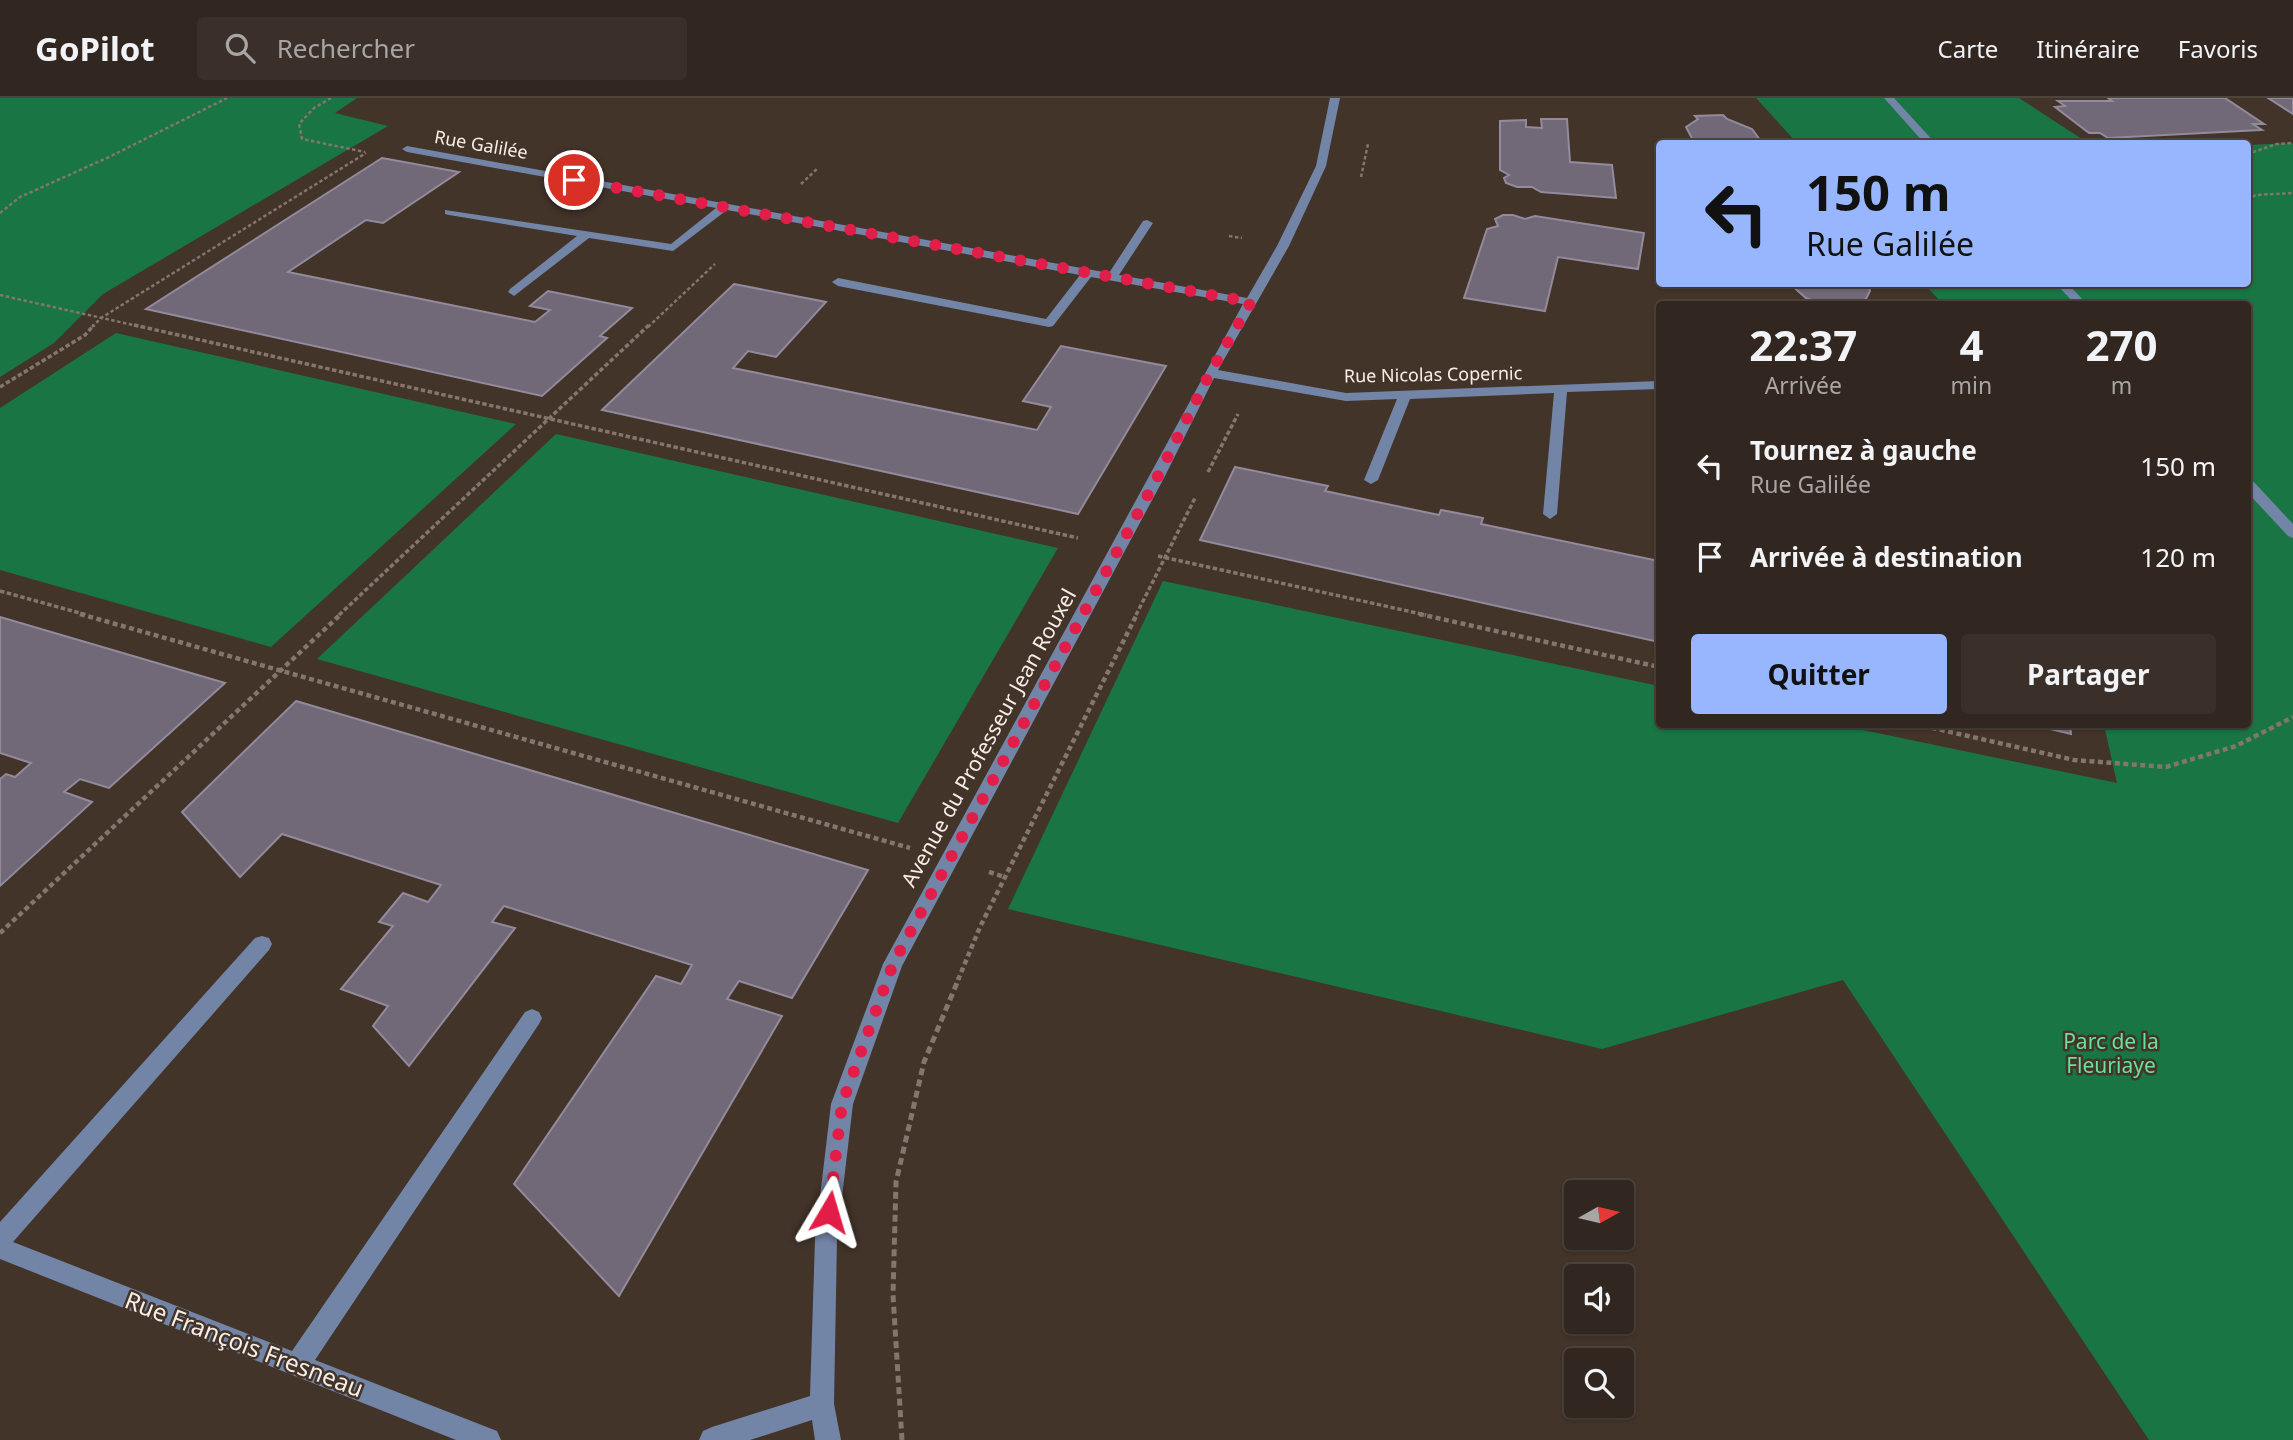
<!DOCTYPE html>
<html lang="fr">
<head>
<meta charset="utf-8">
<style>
  :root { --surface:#322720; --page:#3a2f29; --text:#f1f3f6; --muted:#a8a5a5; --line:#4d443e; --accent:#97b6fd }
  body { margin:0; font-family:"Noto Sans",sans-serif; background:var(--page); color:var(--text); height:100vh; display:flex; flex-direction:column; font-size:26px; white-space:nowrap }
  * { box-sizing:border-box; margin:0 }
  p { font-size:23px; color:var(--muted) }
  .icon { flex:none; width:38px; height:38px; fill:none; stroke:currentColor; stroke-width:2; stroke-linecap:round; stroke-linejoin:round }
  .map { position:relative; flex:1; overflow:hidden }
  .drawer { position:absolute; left:1656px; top:203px; width:595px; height:427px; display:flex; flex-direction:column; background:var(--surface); border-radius:7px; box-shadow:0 2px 5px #0004,0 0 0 2px var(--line) }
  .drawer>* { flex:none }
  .guide { position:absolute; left:1656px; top:42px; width:595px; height:147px; border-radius:7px; box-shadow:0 2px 5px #0004,0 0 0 2px var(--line); background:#97b6fd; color:#111; overflow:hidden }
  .needle { width:46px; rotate:82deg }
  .tools { position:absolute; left:1564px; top:1082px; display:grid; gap:14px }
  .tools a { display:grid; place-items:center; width:70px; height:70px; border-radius:7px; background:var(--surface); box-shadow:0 2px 5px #0004,0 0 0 2px var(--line); font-size:35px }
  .pin { position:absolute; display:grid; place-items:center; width:60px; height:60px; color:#fff; margin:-30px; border:4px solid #fff; border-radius:50%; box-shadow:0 2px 7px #0007 }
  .me { position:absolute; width:77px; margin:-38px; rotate:7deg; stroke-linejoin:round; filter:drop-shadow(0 0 5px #0008) }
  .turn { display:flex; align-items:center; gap:24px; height:147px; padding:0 35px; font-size:32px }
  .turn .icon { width:91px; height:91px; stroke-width:2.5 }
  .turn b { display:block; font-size:49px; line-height:60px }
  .eta { display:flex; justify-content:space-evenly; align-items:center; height:119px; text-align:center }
  .eta b { font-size:42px; font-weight:700; line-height:49px }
  .button { display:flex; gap:14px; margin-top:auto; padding:14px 35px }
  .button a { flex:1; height:80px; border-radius:7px; background:var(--accent); color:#111; font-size:28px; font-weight:700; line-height:80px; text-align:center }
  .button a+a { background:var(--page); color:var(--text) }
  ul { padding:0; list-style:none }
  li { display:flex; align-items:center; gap:21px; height:91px; padding:0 35px }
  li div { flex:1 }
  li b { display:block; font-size:26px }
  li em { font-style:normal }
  header { display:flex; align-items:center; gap:42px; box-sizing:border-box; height:98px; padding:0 35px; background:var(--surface); border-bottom:2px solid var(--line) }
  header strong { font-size:33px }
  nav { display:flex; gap:38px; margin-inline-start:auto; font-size:24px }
  .search { width:490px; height:63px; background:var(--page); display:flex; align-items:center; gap:18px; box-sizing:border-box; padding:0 24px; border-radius:7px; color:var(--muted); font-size:26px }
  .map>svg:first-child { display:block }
  .green { fill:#197544 }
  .building { fill:#716878; stroke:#938a9b; stroke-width:2 }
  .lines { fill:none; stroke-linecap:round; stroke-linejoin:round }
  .path-far3 { stroke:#83766d; stroke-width:2.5; stroke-dasharray:3.5 2.5; stroke-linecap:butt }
  .path-far2 { stroke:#83766d; stroke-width:3.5; stroke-dasharray:4.5 2.5; stroke-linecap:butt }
  .path-far1 { stroke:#83766d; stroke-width:4.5; stroke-dasharray:5 3.5; stroke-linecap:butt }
  .path { stroke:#83766d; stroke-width:5; stroke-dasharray:7 4.5; stroke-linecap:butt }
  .minor { fill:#7385a6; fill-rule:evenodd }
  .route { stroke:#e11d48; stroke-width:12; stroke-dasharray:0 21.6 }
  .labels { text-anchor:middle; stroke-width:5; stroke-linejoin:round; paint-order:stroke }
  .far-street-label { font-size:18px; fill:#f7ede7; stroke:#43342a }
  .street-label { font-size:21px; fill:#f7ede7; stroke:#43342a }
  .park-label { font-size:21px; fill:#69e198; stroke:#43342a }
  .near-street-label { font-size:24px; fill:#f7ede7; stroke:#43342a }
</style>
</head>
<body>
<header>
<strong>GoPilot</strong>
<div class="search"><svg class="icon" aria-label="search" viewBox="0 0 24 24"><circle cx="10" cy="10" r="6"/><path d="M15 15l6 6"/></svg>Rechercher</div>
<nav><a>Carte</a><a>Itinéraire</a><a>Favoris</a></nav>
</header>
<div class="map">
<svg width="2293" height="1342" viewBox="0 0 2293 1342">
  <rect width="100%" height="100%" fill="#43342a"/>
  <g class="green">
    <path d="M0,0H357L335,15L388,28L103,196L54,245L0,279Z"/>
    <path d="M1756,0H2019L2088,45H1797Z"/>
    <path d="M2293,45V1342H2149L1843,882L1602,951L1008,811L1163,483L1659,588V626L1839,627L2117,685L2104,627L2247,626V206H1943L1924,186H2247V47Z"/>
    <path d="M116,235L516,326L271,549L0,472V310Z"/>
    <path d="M556,336L1058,450L898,725L317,561Z"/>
  </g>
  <g class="building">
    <path d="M2108,0H2225L2264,26H2253L2262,32L2108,40L2100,35H2089L2055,9L2065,8L2058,3H2112Z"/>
    <path d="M2268,0H2293V16Z"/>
    <path d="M1723,17L1727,21L1752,31L1763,46H1695L1686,29L1698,21L1695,18Z"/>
    <path d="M1541,21H1567L1570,64L1612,67L1616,100L1541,94L1532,89H1517L1506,85L1504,80L1509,77L1500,72V23L1526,22V29L1542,30Z"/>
    <path d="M382,60L459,74L383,125L366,122L288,174L535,224L550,212L530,208L548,193L632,210L600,238L607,240L542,298L146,211Z"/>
    <path d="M1503,117H1513L1525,121L1535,118L1644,135L1638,171L1558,159L1545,213L1464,200L1487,131L1498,128L1495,121Z"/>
    <path d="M734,186L826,204L776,259L748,253L733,270L1037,332L1051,309L1023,303L1061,248L1166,268L1078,416L602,312Z"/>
    <path d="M1790,186H1868L1870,193L1866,201L1855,206H1823L1806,200Z"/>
    <path d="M1235,369L1328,388L1325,393L1439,417L1441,412L1483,420L1481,426L1659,463V544L1200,442Z"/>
    <path d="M0,519L225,585L109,690L80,681L64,694L92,704L0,788V681L6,676L15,679L31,665L0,655Z"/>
    <path d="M296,603L868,772L792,900L739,883L727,901L782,918L619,1198L514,1086L656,878L681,886L692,867L504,808L492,824L515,830L409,968L373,928L388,908L341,891L393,828L379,824L403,795L428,804L441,787L282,736L240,779L182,714Z"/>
    <path d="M2029,626H2070L2071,636Z"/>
  </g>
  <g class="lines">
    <g class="path-far3">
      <path d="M331,0L314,10L299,26L302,41L365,54"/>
      <path d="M2247,56L2277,46L2293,45"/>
      <path d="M1361,79L1368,46"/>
      <path d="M801,86L818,70"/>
      <path d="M2247,101L2256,97L2293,95"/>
      <path d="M0,115L20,99L109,59L227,0"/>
      <path d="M1229,138L1242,140"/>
      <path d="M0,197L142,229"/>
      <path d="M92,229L101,220L366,55"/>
      <path d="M648,229L715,166"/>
    </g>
    <g class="path-far2">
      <path d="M134,227L1078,440"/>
      <path d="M0,289L85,237L94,227"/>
      <path d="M1208,374L1238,316"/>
      <path d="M1158,458L1426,517"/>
      <path d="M0,493L87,517"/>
      <path d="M339,517L649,227"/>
      <path d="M1136,517L1195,400"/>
    </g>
    <g class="path-far1">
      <path d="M80,516L910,750"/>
      <path d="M1419,516L1659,569"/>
      <path d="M1915,626L2074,662L2166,669L2236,648L2293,619"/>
      <path d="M989,774L1005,779"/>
      <path d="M0,835L341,516"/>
      <path d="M958,882L980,829L1137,516"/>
    </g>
    <path class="path" d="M902,1342L893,1197L896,1084L924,964L959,880"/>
    <g class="minor">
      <path d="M1330,0H1340L1326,68L1289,148L1218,272L1346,295L1659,283V291L1567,294L1557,416L1550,421L1543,416L1554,295L1410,301L1378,382L1371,386L1364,382L1397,301L1346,303L1214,280L1164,380L902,868L853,1006L837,1141L834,1306L841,1342H815L812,1322L750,1342H699L703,1333L712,1329L810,1298L815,1141L831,1006L883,866L1243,206L1091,179L1053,228L1049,229L838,188L832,184L838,180L1046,221L1080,177L727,112L673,153L589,140L514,198L508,194L510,191L577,138L449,117L445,116V112L671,146L716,110L407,54L402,51L407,48L1109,175L1143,123L1147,122L1153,125L1119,177L1247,200L1277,148L1316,68Z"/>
      <path d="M1884,0H1894L1936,46H1925Z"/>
      <path d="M2056,186H2068L2087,206H2075Z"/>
      <path d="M2247,381L2252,382L2293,426V440L2288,438L2247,394Z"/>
      <path d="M262,838L269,840L272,846L269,852L13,1144L292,1253L525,914L532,911L539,914L542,920L539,926L315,1262L497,1333L501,1342H456L0,1161V1124L255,840Z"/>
    </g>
  </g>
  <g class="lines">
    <path class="route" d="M574,82L1251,204L1210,275L1157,380L893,866L842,1006L829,1114"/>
  </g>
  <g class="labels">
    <g class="far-street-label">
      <text transform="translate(481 47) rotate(10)" y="6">Rue Galilée</text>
      <text transform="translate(1433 277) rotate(-1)" y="6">Rue Nicolas Copernic</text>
    </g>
    <g class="street-label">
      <text transform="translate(989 640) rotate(-61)" y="7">Avenue du Professeur Jean Rouxel</text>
    </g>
    <g class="park-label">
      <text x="2111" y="951">Parc de la<tspan x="2111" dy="24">Fleuriaye</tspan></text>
    </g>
    <g class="near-street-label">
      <text transform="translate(244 1247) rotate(21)" y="8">Rue François Fresneau</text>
    </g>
  </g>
</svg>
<div class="tools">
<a><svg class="needle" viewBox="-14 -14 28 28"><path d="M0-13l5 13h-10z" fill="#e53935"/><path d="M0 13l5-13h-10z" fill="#a8a5a5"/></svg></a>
<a><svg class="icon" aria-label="sound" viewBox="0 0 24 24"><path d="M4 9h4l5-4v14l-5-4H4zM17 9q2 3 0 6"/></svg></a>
<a><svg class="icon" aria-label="search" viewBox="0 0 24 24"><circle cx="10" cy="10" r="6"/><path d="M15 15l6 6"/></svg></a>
</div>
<div class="pin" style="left:574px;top:82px;background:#d93025"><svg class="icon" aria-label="arrive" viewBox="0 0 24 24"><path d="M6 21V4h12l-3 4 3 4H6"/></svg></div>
<svg class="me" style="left:829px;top:1114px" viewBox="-20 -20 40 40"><path d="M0-17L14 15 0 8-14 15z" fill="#e11d48" stroke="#fff" stroke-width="4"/></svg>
<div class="guide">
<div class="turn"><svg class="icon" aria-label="left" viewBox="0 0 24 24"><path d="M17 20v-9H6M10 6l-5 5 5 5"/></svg><div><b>150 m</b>Rue Galilée</div></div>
</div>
<section class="drawer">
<div class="eta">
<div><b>22:37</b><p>Arrivée</p></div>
<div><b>4</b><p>min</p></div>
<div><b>270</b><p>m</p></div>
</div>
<ul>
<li><svg class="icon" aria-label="left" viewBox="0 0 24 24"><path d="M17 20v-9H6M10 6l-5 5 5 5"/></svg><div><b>Tournez à gauche</b><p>Rue Galilée</p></div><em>150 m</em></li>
<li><svg class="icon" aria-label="arrive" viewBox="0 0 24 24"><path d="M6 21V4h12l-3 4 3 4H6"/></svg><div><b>Arrivée à destination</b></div><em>120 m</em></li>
</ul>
<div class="button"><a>Quitter</a><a>Partager</a></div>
</section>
</div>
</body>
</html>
